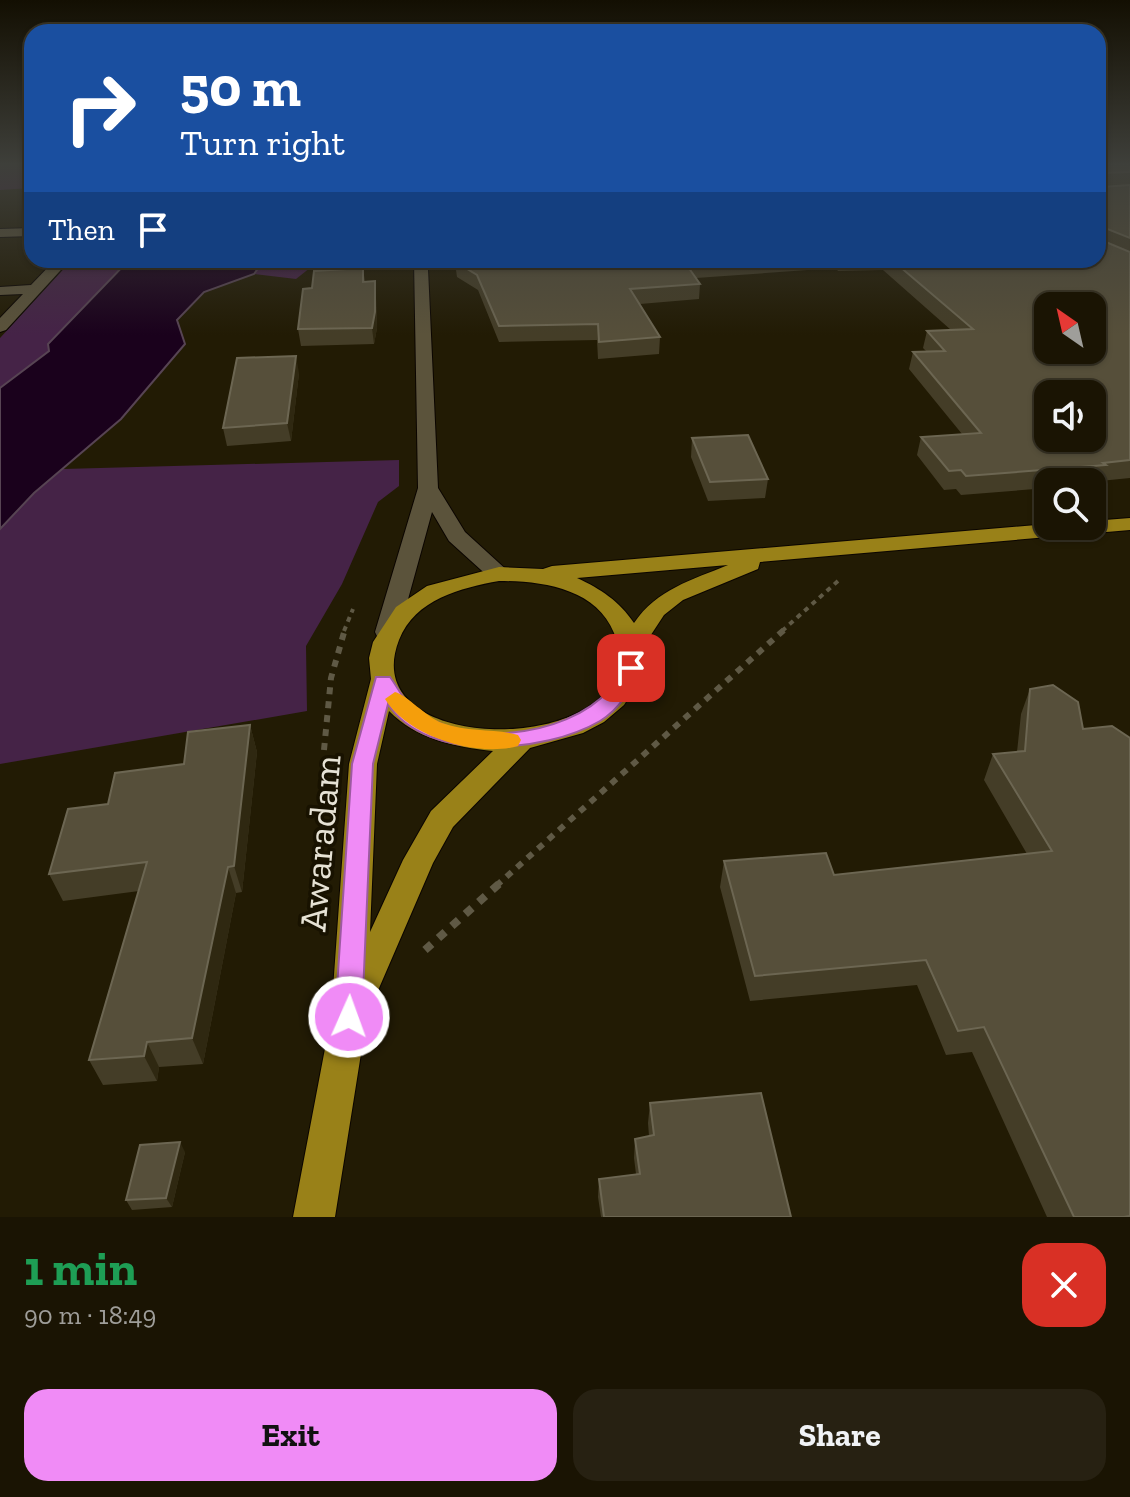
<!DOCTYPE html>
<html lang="en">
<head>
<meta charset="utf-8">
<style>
  :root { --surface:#1a1403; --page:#272112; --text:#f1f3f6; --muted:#9f9e9a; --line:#383325; --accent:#f08bf6 }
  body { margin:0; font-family:"Zilla Slab",serif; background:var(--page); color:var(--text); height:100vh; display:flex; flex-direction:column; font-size:30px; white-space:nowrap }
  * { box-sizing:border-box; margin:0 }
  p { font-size:26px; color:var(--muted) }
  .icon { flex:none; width:44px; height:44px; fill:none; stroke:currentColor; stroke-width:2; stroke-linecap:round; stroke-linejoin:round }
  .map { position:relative; height:1217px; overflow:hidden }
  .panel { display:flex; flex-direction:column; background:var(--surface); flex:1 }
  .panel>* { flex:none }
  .banner { position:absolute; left:24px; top:24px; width:1082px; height:244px; border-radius:24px; box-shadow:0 2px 6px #0004,0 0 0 2px var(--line); background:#1a4fa0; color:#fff; overflow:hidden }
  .needle { width:52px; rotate:326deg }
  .controls { position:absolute; left:1034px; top:292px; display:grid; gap:16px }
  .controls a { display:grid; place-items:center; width:72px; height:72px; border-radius:16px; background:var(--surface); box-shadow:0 2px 6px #0004,0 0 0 2px var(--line); font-size:40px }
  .pin { position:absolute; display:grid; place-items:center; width:68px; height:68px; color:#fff; margin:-34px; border-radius:16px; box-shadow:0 4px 12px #0006 }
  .me { position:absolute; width:88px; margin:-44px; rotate:2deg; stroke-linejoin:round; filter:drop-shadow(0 0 6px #0008) }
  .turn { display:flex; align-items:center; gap:28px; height:168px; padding:0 24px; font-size:36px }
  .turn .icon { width:104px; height:104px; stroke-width:2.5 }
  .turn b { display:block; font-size:56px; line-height:68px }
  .then { display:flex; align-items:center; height:76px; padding:0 24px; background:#0003; gap:16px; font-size:30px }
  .round { display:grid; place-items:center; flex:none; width:84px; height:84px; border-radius:24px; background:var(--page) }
  .summary { display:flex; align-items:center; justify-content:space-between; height:136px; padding:0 24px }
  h1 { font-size:48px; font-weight:700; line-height:60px; color:#1e9e55 }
  .button { display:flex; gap:16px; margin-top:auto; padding:16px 24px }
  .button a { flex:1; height:92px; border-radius:24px; background:var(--accent); color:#111; font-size:32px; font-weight:700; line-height:92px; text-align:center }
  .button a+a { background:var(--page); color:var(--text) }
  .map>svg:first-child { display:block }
  .green { fill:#452347 }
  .water { fill:#1a011c; stroke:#574453; stroke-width:2 }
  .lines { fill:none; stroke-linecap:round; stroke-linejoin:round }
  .minor-casing { stroke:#0b0500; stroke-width:2 }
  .major-casing { stroke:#0b0500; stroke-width:2 }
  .path-far2 { stroke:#5f5945; stroke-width:4; stroke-dasharray:5 5; stroke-linecap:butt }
  .path-far1 { stroke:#5f5945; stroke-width:6; stroke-dasharray:7 7; stroke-linecap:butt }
  .path { stroke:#5f5945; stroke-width:8; stroke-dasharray:9 9; stroke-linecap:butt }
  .minor { fill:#5b533b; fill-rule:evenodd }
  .major { fill:#998118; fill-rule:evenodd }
  .wall { fill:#443d27 }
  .shaded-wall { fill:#2f2811 }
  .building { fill:#564f3a; stroke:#6c6652; stroke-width:2; fill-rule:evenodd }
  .route { fill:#f08bf6; stroke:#9c5aa0; stroke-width:2 }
  .slow { fill:#f59e0b }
  .labels { text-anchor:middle; stroke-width:7; stroke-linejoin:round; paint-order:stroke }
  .near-street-label { font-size:38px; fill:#e6e2d4; stroke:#181200 }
</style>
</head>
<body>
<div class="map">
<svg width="1130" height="1217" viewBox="0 0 1130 1217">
  <rect width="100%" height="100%" fill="#221b04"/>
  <g class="green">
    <path d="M0,164H32V188L0,190Z"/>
    <path d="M72,260H129L48,344L50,351L0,388V338Z"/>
    <path d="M264,260H320L296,279L254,274Z"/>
    <path d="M399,460V486L378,502L342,584L306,646L307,711L0,764V529L34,493L63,469Z"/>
  </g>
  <path class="water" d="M129,260H264L254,274L204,292L177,320L185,344L121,419L34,493L0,529V388L49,351L48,344Z"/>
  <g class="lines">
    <g class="minor-casing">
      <g id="minor">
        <path d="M32,228V236L0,237V229Z"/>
        <path d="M55,260H70L6,330L0,332V318L23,294L0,295V287L31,285Z"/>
        <path d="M414,260H494L487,264L428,269L438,488L465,532L511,574L507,579H491L449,541L432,512L399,632L396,638H378L375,632L418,488Z"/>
      </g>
    </g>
    <g class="major-casing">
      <path id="major" d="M1130,518V530L760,562L758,569L683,600L664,615L643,647L645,661L640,680L624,705L604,722L583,733L530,748L453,827L433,863L367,1016L335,1217H293L331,1017L349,764L371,679L369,658L373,642L396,607L427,586L499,567L543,569L552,566L1048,524L1092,526V521ZM728,565C692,580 657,589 634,623C619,601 601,589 577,578ZM499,581C541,581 596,588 614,633C663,755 350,765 399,640C415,599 461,588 499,581ZM389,711C416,739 455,747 493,751L431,811L403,860L370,932L377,764Z"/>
    </g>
    <g class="path-far2">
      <path d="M344,631L353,609"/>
      <path d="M782,631L838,581"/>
    </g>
    <g class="path-far1">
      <path d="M324,750L331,678L345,629"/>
      <path d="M496,886L785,629"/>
    </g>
    <path class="path" d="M425,950L499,884"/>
    <use href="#minor" class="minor"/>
    <use href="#major" class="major"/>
  </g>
  <g class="wall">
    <path d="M1098,164H1130V185L1102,186L1130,185V478L1100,481L1099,484H1092V482H1048V488L961,495L956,489L944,490L917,455L921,437L962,434L909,369L913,352H927L923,348L927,331L951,330L883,270L838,271L836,268L696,278L700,284L699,299L640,304L660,337L659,354L598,359L597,340L499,342L478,290L457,277L456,270L455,260H1098Z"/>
    <path d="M363,268L365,282L376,297L377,328L374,344L301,346L298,329L312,288Z"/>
    <path d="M299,373L291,441L227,446L223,428Z"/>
    <path d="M692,438L768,479L765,498L708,501L691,457Z"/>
    <path d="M1030,689L1083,729L1130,738V1217H1047L972,1052L946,1055L917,985L750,1001L720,887L724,861L834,875L1027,854L984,780L993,754L1017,752L1021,714Z"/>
    <path d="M250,725L257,752L242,892L236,893L203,1064L159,1067L157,1081L103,1085L89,1060L139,891L63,901L49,874L108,804L184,764Z"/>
    <path d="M650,1103L791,1217H601L598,1197L599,1179L636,1174L634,1158L635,1139L649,1136L648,1123Z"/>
    <path d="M185,1152L172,1207L132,1210L126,1200Z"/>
  </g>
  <g class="shaded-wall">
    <path d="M375,281L377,328L374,344L372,328Z"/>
    <path d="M296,356L299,373L291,441L287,423Z"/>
    <path d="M250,725L257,752L242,892L234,866Z"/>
    <path d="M228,867L236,893L203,1064L192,1038Z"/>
    <path d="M147,1042L159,1067L157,1081L144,1056Z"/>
    <path d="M180,1142L185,1152L172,1207L166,1198Z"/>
  </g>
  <g class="building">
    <path d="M1098,164H1130V172L1102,173L1099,176L1102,187L1130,185V238L1100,226L1101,240L1130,252V460L1103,463L1106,465L966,476L961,470L949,471L921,437L981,433L913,352L945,351L927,331L973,329L892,260H1098ZM1048,306H1092V350H1048ZM1048,394H1092V438H1048Z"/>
    <path d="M455,260H746L686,264L700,284L630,289L660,337L599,342L598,324L499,326L477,275L456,262Z"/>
    <path d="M363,268V282L375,281V312L372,328L298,329L303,289L312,288L314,271Z"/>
    <path d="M296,356L287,423L223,428L237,358Z"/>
    <path d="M748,435L768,479L710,482L692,438Z"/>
    <path d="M1053,685L1078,702L1083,729L1112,726L1130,738V1216L1124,1217H1074L984,1027L958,1031L926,960L755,976L724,861L826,853L834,875L1052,851L993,754L1025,751L1030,689Z"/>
    <path d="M250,725L234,866L228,867L192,1038L147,1042L144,1056L89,1060L147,862L49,874L68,809L108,804L115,773L184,764L188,732Z"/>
    <path d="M761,1093L791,1217H604L599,1179L640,1174L635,1139L654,1135L650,1103Z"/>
    <path d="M180,1142L166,1198L126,1200L140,1145Z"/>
  </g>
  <linearGradient id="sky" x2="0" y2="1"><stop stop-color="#130f02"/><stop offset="0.49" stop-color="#3e3f3a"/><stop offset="1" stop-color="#3e3f3a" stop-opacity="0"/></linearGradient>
  <rect width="1130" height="335" fill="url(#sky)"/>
  <path class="route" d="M631,662L641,668C631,689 620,709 600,721C545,753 427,764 388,704L373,764L362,1017L358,1026L349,1030L339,1026L335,1017L352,764L376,677H390C396,685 401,695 407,702C455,751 566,739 609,690C616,683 619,672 625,664Z"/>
  <path class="slow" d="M395,692C407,695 426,717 442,723C470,733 494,728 518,735L521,740L518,746C477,758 407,736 385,699Z"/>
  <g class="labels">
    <g class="near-street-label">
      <text transform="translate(320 843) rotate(-85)" y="13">Awaradam</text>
    </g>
  </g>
</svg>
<div class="controls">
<a><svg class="needle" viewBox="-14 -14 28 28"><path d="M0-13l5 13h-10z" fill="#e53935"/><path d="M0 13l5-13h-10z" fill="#9f9e9a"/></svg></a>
<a><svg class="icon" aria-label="sound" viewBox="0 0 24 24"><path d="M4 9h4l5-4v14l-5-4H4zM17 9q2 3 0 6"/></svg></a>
<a><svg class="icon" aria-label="search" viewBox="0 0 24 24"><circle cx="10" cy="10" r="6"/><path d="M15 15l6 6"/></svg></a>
</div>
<div class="pin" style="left:631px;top:668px;background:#d93025"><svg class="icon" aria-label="arrive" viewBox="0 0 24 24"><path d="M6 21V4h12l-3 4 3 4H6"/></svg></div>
<svg class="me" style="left:349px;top:1017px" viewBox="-20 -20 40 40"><circle r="17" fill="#f08bf6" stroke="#fff" stroke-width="3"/><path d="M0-11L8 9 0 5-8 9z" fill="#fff"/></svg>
<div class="banner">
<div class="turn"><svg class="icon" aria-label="right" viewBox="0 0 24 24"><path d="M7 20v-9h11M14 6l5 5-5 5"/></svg><div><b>50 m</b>Turn right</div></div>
<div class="then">Then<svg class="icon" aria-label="arrive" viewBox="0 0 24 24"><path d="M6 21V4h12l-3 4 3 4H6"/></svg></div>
</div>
</div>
<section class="panel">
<div class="summary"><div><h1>1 min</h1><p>90 m · 18:49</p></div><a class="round" style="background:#d93025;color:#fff"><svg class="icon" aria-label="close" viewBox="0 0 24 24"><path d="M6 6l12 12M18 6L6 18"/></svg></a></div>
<div class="button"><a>Exit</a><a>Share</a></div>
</section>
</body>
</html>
